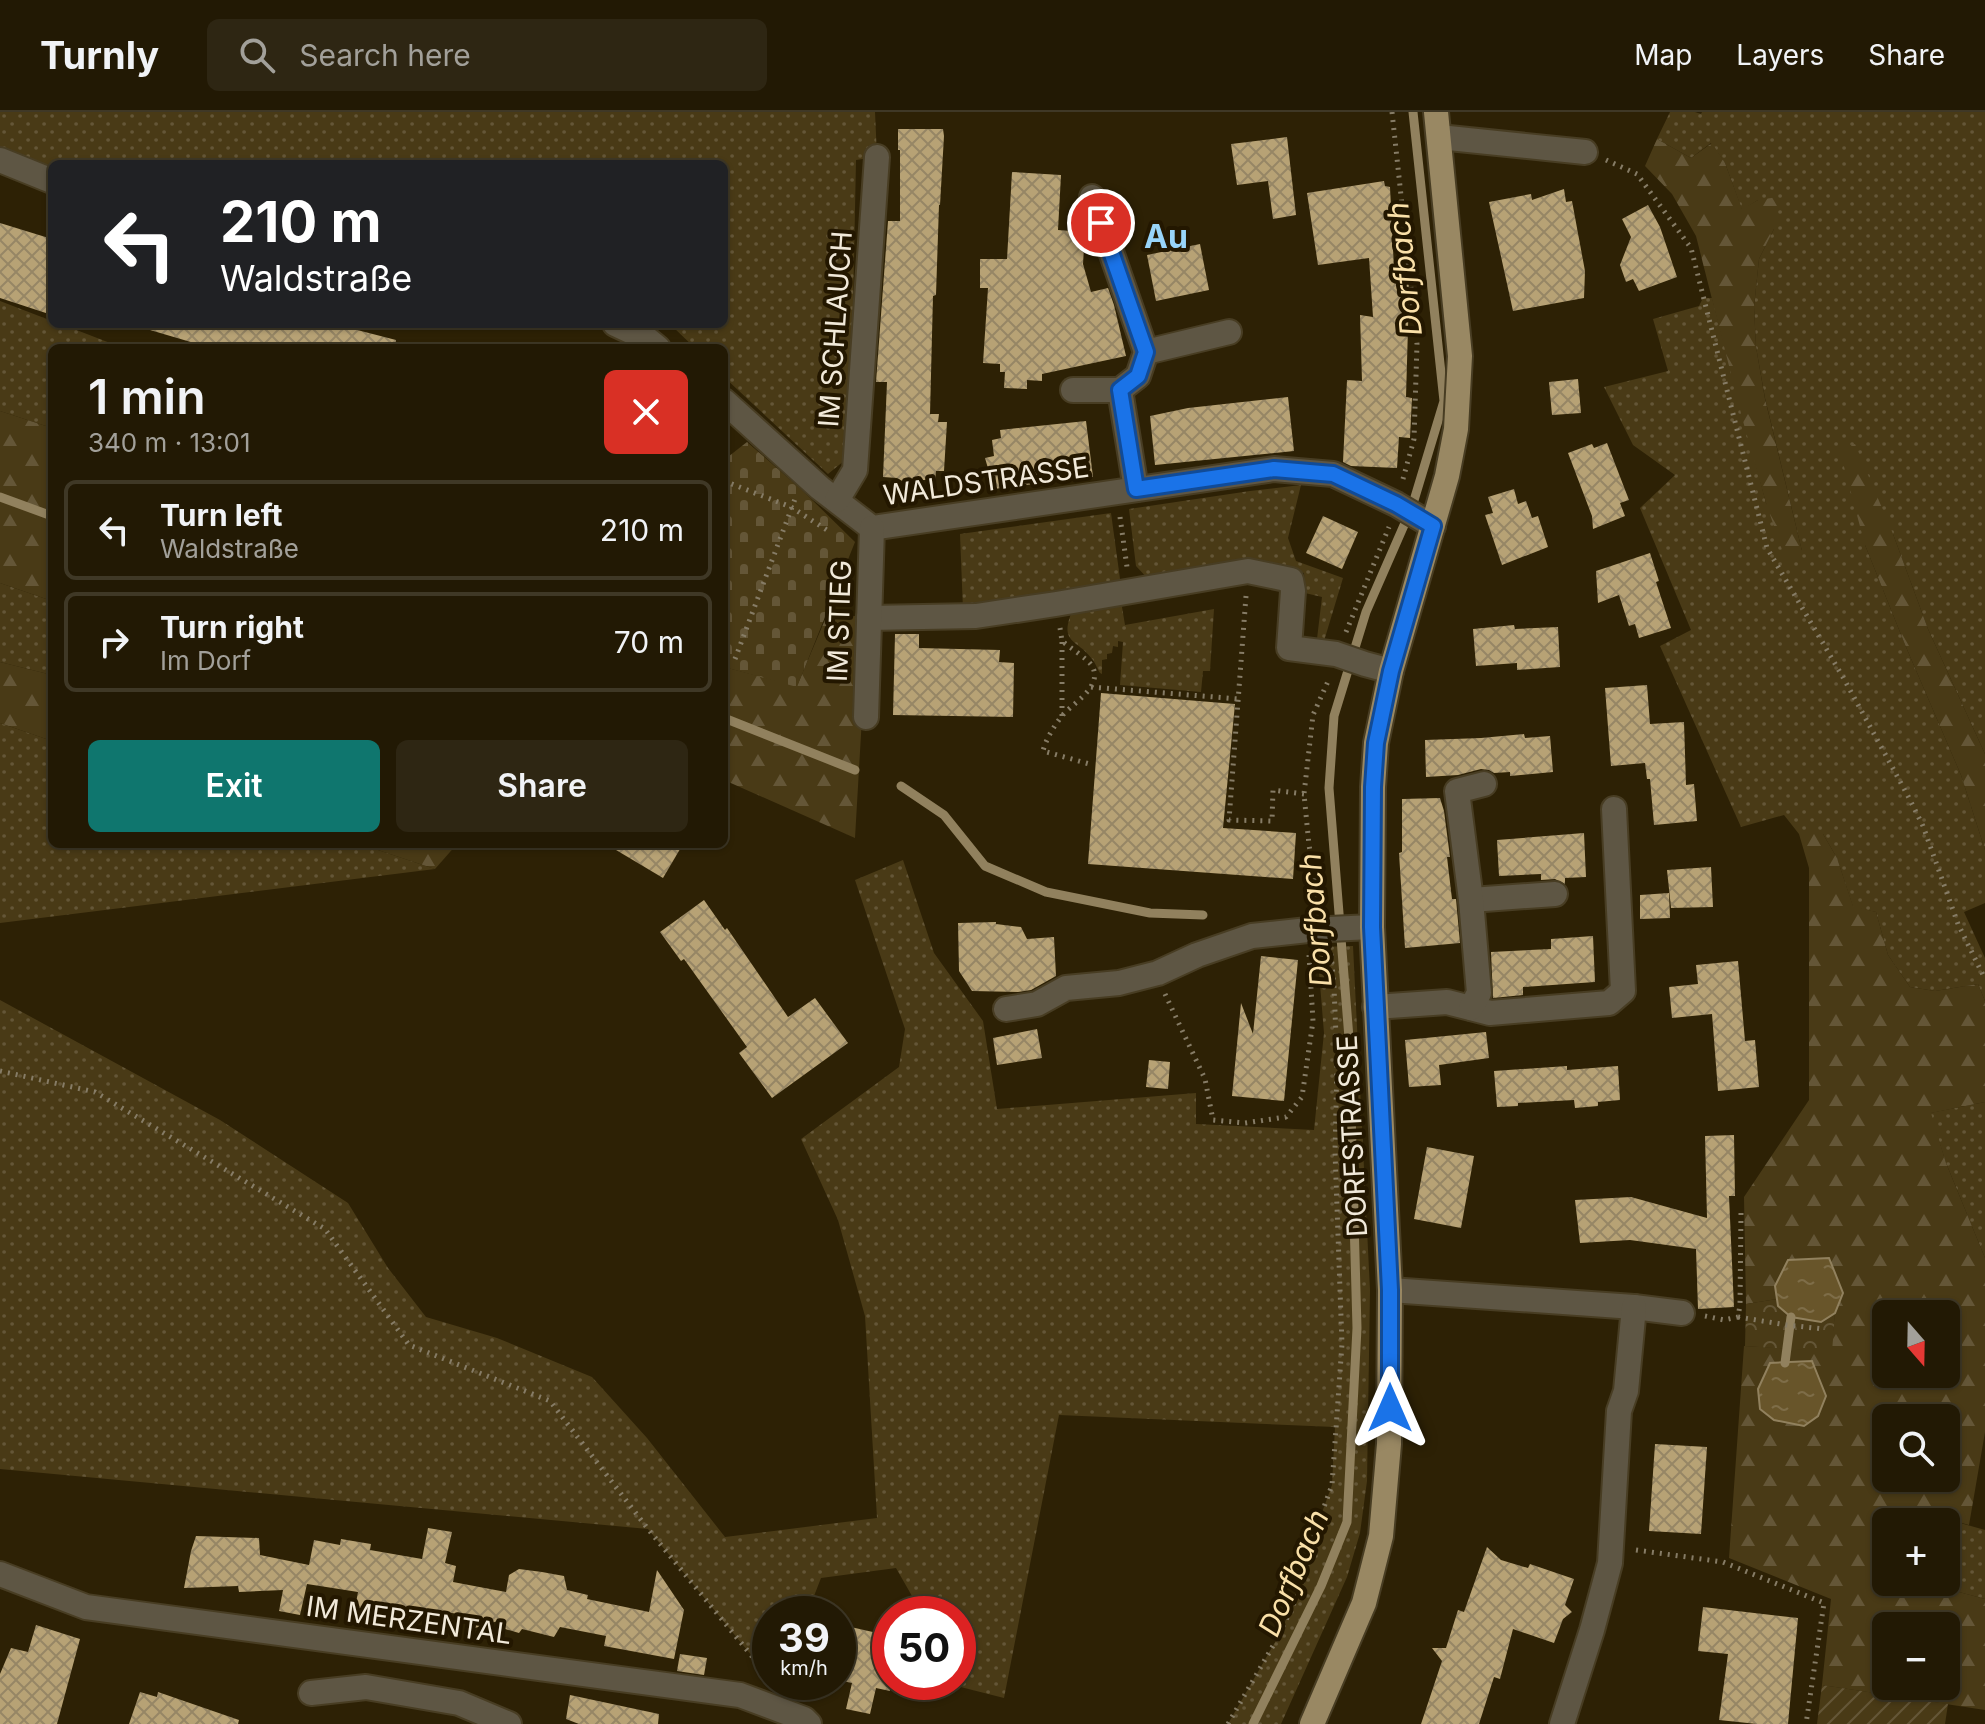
<!DOCTYPE html>
<html lang="en">
<head>
<meta charset="utf-8">
<style>
  :root { --surface:#221904; --page:#2e2613; --text:#f1f3f6; --muted:#a2a09a; --line:#3f3826; --accent:#0f766e }
  body { margin:0; font-family:Inter,sans-serif; background:var(--page); color:var(--text); height:100vh; display:flex; flex-direction:column; font-size:30px; white-space:nowrap }
  * { box-sizing:border-box; margin:0 }
  p { font-size:26px; color:var(--muted) }
  .icon { flex:none; width:44px; height:44px; fill:none; stroke:currentColor; stroke-width:2; stroke-linecap:round; stroke-linejoin:round }
  .map { position:relative; flex:1; overflow:hidden }
  .side { position:absolute; left:48px; top:232px; width:680px; height:504px; display:flex; flex-direction:column; background:var(--surface); border-radius:12px; box-shadow:0 2px 6px #0004,0 0 0 2px var(--line) }
  .side>* { flex:none }
  .guide { position:absolute; left:48px; top:48px; width:680px; height:168px; border-radius:12px; box-shadow:0 2px 6px #0004,0 0 0 2px var(--line); background:#202124; color:#fff; overflow:hidden }
  .needle { width:52px; rotate:160deg }
  .tools { position:absolute; left:1872px; top:1188px; display:grid; gap:16px }
  .tools a { display:grid; place-items:center; width:88px; height:88px; border-radius:12px; background:var(--surface); box-shadow:0 2px 6px #0004,0 0 0 2px var(--line); font-size:40px }
  .speed { position:absolute; left:752px; top:1484px; display:flex; gap:16px; font-size:40px; font-weight:700; text-align:center }
  .speed>* { display:grid; place-content:center; width:104px; height:104px; border-radius:50%; background:var(--surface); box-shadow:0 2px 6px #0004,0 0 0 2px var(--line); line-height:1 }
  .speed small { font-size:20px; font-weight:400 }
  .speed .limit { border:12px solid #d22; background:#fff; color:#111 }
  .pin { position:absolute; display:grid; place-items:center; width:68px; height:68px; color:#fff; margin:-34px; border:4px solid #fff; border-radius:50%; box-shadow:0 2px 8px #0007 }
  .me { position:absolute; width:88px; margin:-44px; rotate:0deg; stroke-linejoin:round; filter:drop-shadow(0 0 6px #0008) }
  .turn { display:flex; align-items:center; gap:28px; height:168px; padding:0 40px; font-size:36px }
  .turn .icon { width:104px; height:104px; stroke-width:2.5 }
  .turn b { display:block; font-size:56px; line-height:68px }
  .round { display:grid; place-items:center; flex:none; width:84px; height:84px; border-radius:12px; background:var(--page) }
  .head { display:flex; align-items:center; justify-content:space-between; height:136px; padding:0 40px }
  h1 { font-size:48px; font-weight:600; line-height:60px }
  .action { display:flex; gap:16px; margin-top:auto; padding:16px 40px }
  .action a { flex:1; height:92px; border-radius:12px; background:var(--accent); color:#fff; font-size:32px; font-weight:600; line-height:92px; text-align:center }
  .action a+a { background:var(--page); color:var(--text) }
  ul { padding:0; list-style:none }
  li { display:flex; align-items:center; gap:24px; height:100px; margin:0 16px 12px; padding:0 24px; border:4px solid var(--line); border-radius:12px }
  li div { flex:1 }
  li b { display:block; font-size:30px }
  li em { font-style:normal }
  header { display:flex; align-items:center; gap:48px; box-sizing:border-box; height:112px; padding:0 40px; background:var(--surface); border-bottom:2px solid var(--line) }
  header strong { font-size:38px }
  nav { display:flex; gap:44px; margin-inline-start:auto; font-size:28px }
  .search { width:560px; height:72px; background:var(--page); display:flex; align-items:center; gap:20px; box-sizing:border-box; padding:0 28px; border-radius:12px; color:var(--muted); font-size:30px }
  .map>svg:first-child { display:block }
  .grass { fill:url(#grass-dots) }
  .forest { fill:url(#forest-firs); fill-rule:evenodd }
  .cemetery { fill:url(#cemetery-stones) }
  .park { fill:url(#park-crowns) }
  .garden { fill:url(#garden-furrows) }
  .water { fill:url(#water-ripples); stroke:#91815e; stroke-width:2 }
  .lines { fill:none; stroke-linecap:round; stroke-linejoin:round }
  .stream { stroke:#91815e; stroke-width:9 }
  .building { fill:url(#building-cross-hatch) }
  .minor-casing { stroke:#483d23; stroke-width:28 }
  .major-casing { stroke:#483d23; stroke-width:28 }
  .path { stroke:#867c66; stroke-width:5; stroke-dasharray:2 6; stroke-linecap:butt }
  .minor { stroke:#5e5644; stroke-width:24 }
  .major { stroke:#998863; stroke-width:24 }
  .route-casing { stroke:#114b97; stroke-width:20 }
  .route { stroke:#1a73e8; stroke-width:14 }
  .labels { text-anchor:middle; stroke-width:8; stroke-linejoin:round; paint-order:stroke }
  .street-label { font-size:28px; fill:#f1e9d9; stroke:#231700 }
  .water-label { font-size:30px; font-style:italic; fill:#fae0a8; stroke:#231700 }
  .quarter-label { font-size:32px; font-weight:bold; fill:#98d4f9; stroke:#231700 }
</style>
</head>
<body>
<header>
<strong>Turnly</strong>
<div class="search"><svg class="icon" aria-label="search" viewBox="0 0 24 24"><circle cx="10" cy="10" r="6"/><path d="M15 15l6 6"/></svg>Search here</div>
<nav><a>Map</a><a>Layers</a><a>Share</a></nav>
</header>
<div class="map">
<svg width="1985" height="1612" viewBox="0 0 1985 1612">
  <defs>
    <pattern id="grass-dots" width="8" height="8" patternUnits="userSpaceOnUse" patternTransform="scale(2)"><rect width="8" height="8" fill="#493a16"/><path d="M2 2h.1M6 6h.1" fill="none" stroke="#645637" stroke-width="1.8" stroke-linecap="round"/></pattern>
    <pattern id="forest-firs" width="22" height="20" patternUnits="userSpaceOnUse" patternTransform="scale(2)"><rect width="22" height="20" fill="#493a16"/><path d="M5 1l3.5 6h-7zM16 11l3.5 6h-7z" fill="#645637"/></pattern>
    <pattern id="cemetery-stones" width="16" height="16" patternUnits="userSpaceOnUse" patternTransform="scale(2)"><rect width="16" height="16" fill="#493a16"/><path d="M2 7V4a2 2 0 0 1 4 0v3zM10 15v-3a2 2 0 0 1 4 0v3z" fill="#645637"/></pattern>
    <pattern id="park-crowns" width="20" height="18" patternUnits="userSpaceOnUse" patternTransform="scale(2)"><rect width="20" height="18" fill="#493a16"/><path d="M2 6a3 3 0 1 1 6 0M12 15a3 3 0 1 1 6 0" fill="none" stroke="#645637"/></pattern>
    <pattern id="garden-furrows" width="10" height="10" patternUnits="userSpaceOnUse" patternTransform="scale(2)"><rect width="10" height="10" fill="#493a16"/><path d="M-1 1l2-2M0 10L10 0M9 11l2-2" fill="none" stroke="#645637"/></pattern>
    <pattern id="water-ripples" width="26" height="14" patternUnits="userSpaceOnUse" patternTransform="scale(2)"><rect width="26" height="14" fill="#68552a"/><path d="M2 4q2-2 4 0t4 0M15 11q2-2 4 0t4 0" fill="none" stroke="#7e6d48"/></pattern>
    <pattern id="building-cross-hatch" width="8" height="8" patternUnits="userSpaceOnUse" patternTransform="scale(2)"><rect width="8" height="8" fill="#b7a275"/><path d="M0 0l8 8M0 8l8-8" fill="none" stroke="#968665"/></pattern>
  </defs>
  <rect width="100%" height="100%" fill="#2d2105"/>
  <g class="grass">
    <path d="M0,0H875L877,45L856,48L850,344L828,362L724,265V236H695L673,215L667,212H724V52H52V69L0,48Z"/>
    <path d="M1670,0H1695L1701,2L1702,0H1985V642L1928,517L1893,422L1865,433L1906,535L1961,663L1985,738V791L1964,800L1985,846V889L1978,872L1935,879L1910,875L1888,843L1876,800L1853,795L1837,746L1823,722H1799L1784,703L1741,715L1660,534L1691,518L1640,396L1675,363L1633,333L1604,275L1668,259L1653,207L1699,194L1703,186H1712L1766,391L1802,439L1765,286L1756,235L1754,195L1759,147L1774,117L1758,88L1742,98L1725,51L1711,31L1691,46L1657,27Z"/>
    <path d="M0,189L52,209V212H61L123,236H52V316L0,299Z"/>
    <path d="M1301,373L1288,426L1296,449L1343,466L1324,529L1317,527L1322,485L1305,481L1304,461L1251,451L1150,469L1136,454L1129,397L1250,379Z"/>
    <path d="M1111,401L1121,474L963,498L960,422Z"/>
    <path d="M0,471L52,489V563L0,550Z"/>
    <path d="M1121,489L1125,513L1214,497L1210,559H1203L1201,580L1120,573L1123,530L1118,529V535L1113,534L1112,541L1107,542V547L1102,548V562L1100,561C1097,557 1096,552 1093,548C1077,526 1058,532 1073,497Z"/>
    <path d="M0,611L52,629V732H360L435,757L0,811Z"/>
    <path d="M903,748L934,841L983,909L997,997L1196,981V1012L1314,1018L1324,921L1317,835L1353,834L1370,1178L1367,1369L1360,1421L1347,1465L1281,1612H1228L1278,1525L1301,1476L1316,1417L1332,1373L1335,1315L1059,1303L1004,1586L941,1570H958V1502H915L916,1491L896,1456L821,1466L807,1502H770V1566L648,1417L0,1357V888L220,1008L348,1091L388,1156L426,1205L497,1226L592,1265L647,1326L725,1425L877,1406L865,1204L838,1108L801,1027L899,955L905,917L855,768Z"/>
    <path d="M1985,990V1146L1946,1051L1930,1001Z"/>
    <path d="M1907,1396L1985,1418V1487L1922,1470H1946V1410H1903Z"/>
  </g>
  <g class="forest">
    <path d="M1657,27L1691,46L1712,31L1725,51L1742,97L1758,88L1778,85L1774,117L1759,147L1754,195L1756,235L1765,287L1802,439L1788,455L1766,391L1743,309L1696,124L1672,82L1645,54Z"/>
    <path d="M0,299L52,316V489L0,471Z"/>
    <path d="M1855,332L1893,422L1928,517L1985,642V738L1961,663L1906,535L1865,433L1839,336Z"/>
    <path d="M827,503L855,504L862,605L855,726L724,668V555L797,574Z"/>
    <path d="M0,550L52,563V629L0,611Z"/>
    <path d="M1799,722H1823L1837,746L1853,794L1876,800L1888,843L1910,875L1935,879L1978,872L1985,889V990L1931,1001L1946,1051L1985,1146V1320L1969,1413L1908,1396L1903,1410H1886V1470H1922L1985,1487V1598L1822,1573L1831,1487L1729,1446L1744,1234L1831,1239L1835,1201L1843,1181L1775,1174L1777,1187L1746,1192L1744,1085L1809,988V756ZM1886,1202H1946V1262H1886ZM1886,1306H1946V1366H1886ZM1886,1514H1946V1574H1886Z"/>
    <path d="M360,732H457L435,757Z"/>
  </g>
  <path class="cemetery" d="M747,330L801,377L855,430L797,575L724,555V348Z"/>
  <path class="park" d="M1777,1187L1778,1194L1821,1210L1835,1201L1832,1240L1745,1234L1746,1192Z"/>
  <path class="garden" d="M1822,1573L1948,1592L1945,1612H1817Z"/>
  <g class="water">
    <path d="M1829,1146L1843,1181L1835,1201L1821,1210L1791,1205L1778,1194L1775,1174L1788,1148Z"/>
    <path d="M1812,1249L1826,1284L1818,1304L1804,1314L1774,1308L1760,1297L1758,1277L1770,1251Z"/>
  </g>
  <g class="lines">
    <g class="stream">
      <path d="M0,385L52,404"/>
      <path d="M724,606L855,658"/>
      <path d="M901,674L944,703L985,754L1046,780L1150,801L1203,803"/>
      <path d="M1785,1251L1791,1205"/>
      <path d="M1253,1612L1321,1474L1347,1410L1357,1216L1349,926L1329,676L1334,604L1366,500L1412,395L1444,289L1413,0"/>
    </g>
  </g>
  <g class="building">
    <path d="M898,17H943L944,24L940,93H939L936,183L933,184L930,302H939L938,310H947L944,359H936L935,368H923L922,380L897,366L883,365L887,270H876L888,109H900V38H898Z"/>
    <path d="M1287,25L1296,103L1273,107L1268,69L1237,73L1231,32Z"/>
    <path d="M1012,60L1061,63L1058,118L1085,120L1083,152L1091,180L1108,176L1114,193L1126,244L1042,262V269L1027,268V277L1004,276L1005,260H1000V252L983,251L988,176H980V147H1007Z"/>
    <path d="M1384,69L1385,74L1390,75L1394,157H1408L1409,181L1406,285L1412,286L1410,326L1399,325L1397,356L1351,354L1343,350L1347,268L1362,269L1360,203L1373,205L1369,146L1318,153L1307,81Z"/>
    <path d="M1564,77L1566,90L1572,89L1585,159L1584,186L1513,199L1489,90L1531,82L1532,88Z"/>
    <path d="M1648,93L1660,115L1677,165L1639,179L1633,167L1626,170L1620,153L1631,125L1622,107Z"/>
    <path d="M0,111L52,127V203L0,186Z"/>
    <path d="M1200,132L1209,178L1156,189L1147,143Z"/>
    <path d="M151,212H309L328,216L329,212H334L396,228L395,236H315L293,230L291,236H211L150,218Z"/>
    <path d="M1578,267L1581,301L1552,303L1549,270Z"/>
    <path d="M1288,285L1294,339L1155,353L1150,304L1188,296Z"/>
    <path d="M1086,309L1093,365L994,377L985,346L994,344L992,328L1001,326L1000,318Z"/>
    <path d="M1607,331L1629,388L1620,391L1625,404L1593,417L1592,404L1568,341L1592,332L1594,336Z"/>
    <path d="M1514,377L1518,392L1526,389L1532,406L1538,404L1548,435L1502,453L1485,403L1493,401L1488,385Z"/>
    <path d="M1323,404L1358,420L1342,457L1306,441Z"/>
    <path d="M1650,441L1659,469L1656,470L1671,516L1639,526L1635,512L1629,514L1619,483L1598,491L1596,459Z"/>
    <path d="M1514,513L1515,517L1558,515L1560,555L1517,558V551L1476,554L1473,517Z"/>
    <path d="M895,522H919V536L1000,538L999,550L1014,551L1013,605L893,603Z"/>
    <path d="M1647,573L1650,612L1684,610L1686,673L1694,672L1697,709L1654,713L1650,667H1647L1645,651L1611,654L1605,576Z"/>
    <path d="M1101,581L1235,592L1223,716L1296,721L1293,767L1088,752Z"/>
    <path d="M1524,622L1525,626L1550,624L1553,660L1510,664V660L1494,661L1489,658L1481,657L1458,663L1426,665L1425,628L1481,626Z"/>
    <path d="M1440,686L1444,699L1450,745H1447L1452,787H1456L1460,831L1405,836L1399,741L1402,740V687Z"/>
    <path d="M1584,721L1586,765L1565,766V772L1555,767L1541,768V762L1499,764L1497,728Z"/>
    <path d="M606,732H683L663,766Z"/>
    <path d="M1711,755L1713,795L1671,796L1667,758Z"/>
    <path d="M1669,781L1670,806L1640,807V783Z"/>
    <path d="M704,788L725,818L727,816L788,905L815,886L848,931L772,986L739,941L747,935L684,847L681,849L660,820Z"/>
    <path d="M996,810V812L1021,815L1027,827L1054,825L1056,864L1031,878L1018,880L972,879L959,859L958,811Z"/>
    <path d="M1593,824L1595,870L1523,875V883L1493,886L1491,840L1551,837V827Z"/>
    <path d="M1261,844L1298,848L1284,989L1232,984L1241,891L1253,922Z"/>
    <path d="M1738,849L1745,929L1755,928L1759,975L1718,979L1712,902L1672,906L1669,875L1698,872L1696,853Z"/>
    <path d="M1037,917L1042,946L997,953L993,926Z"/>
    <path d="M1486,920L1489,946L1439,953L1441,973L1409,975L1405,928Z"/>
    <path d="M1149,948L1170,950L1168,977L1146,975Z"/>
    <path d="M1567,954V958L1618,954L1620,988L1598,990V994L1575,996L1574,988L1518,991V994L1497,995L1494,959Z"/>
    <path d="M1734,1023L1735,1084H1729L1734,1195L1698,1197L1696,1137L1630,1128L1580,1131L1575,1088L1631,1085L1707,1106L1705,1024Z"/>
    <path d="M1427,1035L1474,1044L1461,1116L1414,1107Z"/>
    <path d="M1655,1332L1707,1335L1701,1422L1649,1419Z"/>
    <path d="M428,1416L452,1420L445,1451L456,1454L453,1470L506,1480L509,1463L519,1457L542,1460L564,1464L567,1478L588,1483L587,1487L649,1500L657,1458L684,1498L674,1547L604,1534L606,1524L560,1515L554,1525L522,1517L519,1521L505,1517L501,1508L475,1516L477,1505L433,1498L432,1505L379,1497L377,1511L353,1507L358,1480L307,1472L300,1503L279,1499L283,1478L239,1480L238,1474L184,1476L191,1439L196,1424L259,1426L260,1443L309,1453L314,1428L340,1433L341,1427L371,1432L370,1438L422,1447Z"/>
    <path d="M1487,1435L1501,1448L1528,1456L1530,1452L1574,1467L1565,1493L1572,1500L1563,1507L1554,1531L1513,1517L1500,1567L1494,1565L1479,1612H1421L1442,1549L1432,1536H1446L1458,1498L1464,1500Z"/>
    <path d="M1703,1495L1798,1506L1788,1612H1757L1719,1608L1728,1542L1698,1539Z"/>
    <path d="M36,1513L80,1527L57,1612H0V1562L11,1536L28,1540Z"/>
    <path d="M842,1513L886,1523L881,1543L890,1545V1579L876,1576L870,1602L846,1597L852,1571L838,1568V1532Z"/>
    <path d="M680,1542L707,1546L704,1563L677,1559Z"/>
    <path d="M140,1580L157,1585L158,1580L239,1608L238,1612H129Z"/>
    <path d="M570,1583L659,1602L658,1612H579L566,1607Z"/>
  </g>
  <g class="lines">
    <g class="minor-casing">
      <g id="minor">
        <path d="M1439,25L1585,40"/>
        <path d="M0,48L52,69"/>
        <path d="M1092,85L1146,240L1138,264L1120,278L1136,377"/>
        <path d="M615,212L647,227L658,236"/>
        <path d="M1146,240L1229,220"/>
        <path d="M1073,278H1120"/>
        <path d="M724,289L820,376L872,416L1274,357L1333,362L1396,392L1433,414"/>
        <path d="M837,388L855,358L877,45"/>
        <path d="M869,506L976,504L1056,492L1248,459L1291,468L1293,479L1289,536L1336,542L1365,552L1391,559"/>
        <path d="M866,605L872,416"/>
        <path d="M1471,788L1555,782"/>
        <path d="M1375,895L1447,890L1490,901L1609,891L1623,879L1614,697"/>
        <path d="M1471,896L1479,881L1471,788L1457,679L1484,672"/>
        <path d="M1006,897L1037,892L1066,876L1119,871L1158,861L1197,843L1252,824L1308,818L1372,815"/>
        <path d="M1390,1178L1634,1195L1682,1201"/>
        <path d="M0,1462L86,1495L740,1583L804,1607L809,1612"/>
        <path d="M311,1581L366,1575L459,1591L509,1612"/>
        <path d="M1562,1612L1592,1518L1610,1451L1619,1299L1626,1279L1634,1195"/>
      </g>
    </g>
    <g class="major-casing">
      <path id="major" d="M1312,1612L1364,1491L1381,1424L1389,1332L1390,1178L1372,815L1373,675L1376,631L1391,559L1447,364L1456,317L1460,244L1436,0"/>
    </g>
    <g class="path">
      <path d="M1392,0L1417,232L1414,327L1403,367"/>
      <path d="M1606,48L1637,62L1691,136L1767,436L1844,567L1908,684L1923,714L1958,812L1985,867"/>
      <path d="M724,369L791,395L830,420"/>
      <path d="M1120,405L1127,455"/>
      <path d="M1246,484L1229,708L1272,709L1273,678L1304,682"/>
      <path d="M1060,516L1062,529C1069,535 1088,547 1092,554C1104,575 1071,592 1061,605C1053,616 1046,627 1043,639L1093,653"/>
      <path d="M1346,520L1389,415"/>
      <path d="M735,547L795,387"/>
      <path d="M1091,575L1239,587"/>
      <path d="M1062,604V530"/>
      <path d="M1319,792L1309,733L1304,682L1313,603L1329,567"/>
      <path d="M1165,882L1205,967L1213,1008L1245,1011L1286,1005L1302,985L1313,909L1309,843"/>
      <path d="M0,959L95,980L325,1117L409,1233L550,1289L648,1417L769,1565"/>
      <path d="M1705,1204L1724,1208L1738,1205L1740,1193L1741,1100"/>
      <path d="M1738,1205L1787,1213L1823,1217"/>
      <path d="M1636,1438L1723,1450L1824,1491L1806,1612"/>
      <path d="M1228,1612L1278,1525L1301,1476L1316,1417L1332,1373L1342,1232L1335,1040L1337,949L1334,875L1331,841"/>
    </g>
    <use href="#minor" class="minor"/>
    <use href="#major" class="major"/>
  </g>
  <g class="lines">
    <g class="route-casing">
      <path id="route" d="M1101,111L1146,240L1138,264L1120,278L1136,377L1274,357L1333,362L1396,392L1433,414L1391,559L1376,631L1373,675L1372,815L1390,1178V1296"/>
    </g>
    <use href="#route" class="route"/>
  </g>
  <g class="labels">
    <g class="street-label">
      <text transform="translate(835 217) rotate(-86)" y="10">IM SCHLAUCH</text>
      <text transform="translate(986 369) rotate(-8)" y="10">WALDSTRASSE</text>
      <text transform="translate(839 509) rotate(-88)" y="10">IM STIEG</text>
      <text transform="translate(1352 1024) rotate(-93)" y="10">DORFSTRASSE</text>
      <text transform="translate(409 1508) rotate(8)" y="10">IM MERZENTAL</text>
    </g>
    <g class="water-label">
      <text transform="translate(1405 157) rotate(-96)" y="10">Dorfbach</text>
      <text transform="translate(1316 808) rotate(-95)" y="10">Dorfbach</text>
      <text transform="translate(1294 1461) rotate(-67)" y="10">Dorfbach</text>
    </g>
    <g class="quarter-label">
      <text x="1166" y="136">Au</text>
    </g>
  </g>
</svg>
<div class="tools">
<a><svg class="needle" viewBox="-14 -14 28 28"><path d="M0-13l5 13h-10z" fill="#e53935"/><path d="M0 13l5-13h-10z" fill="#a2a09a"/></svg></a>
<a><svg class="icon" aria-label="search" viewBox="0 0 24 24"><circle cx="10" cy="10" r="6"/><path d="M15 15l6 6"/></svg></a>
<a>+</a>
<a>−</a>
</div>
<div class="speed"><div>39<small>km/h</small></div><div class="limit">50</div></div>
<div class="pin" style="left:1101px;top:111px;background:#d93025"><svg class="icon" aria-label="arrive" viewBox="0 0 24 24"><path d="M6 21V4h12l-3 4 3 4H6"/></svg></div>
<svg class="me" style="left:1390px;top:1296px" viewBox="-20 -20 40 40"><path d="M0-17L14 15 0 8-14 15z" fill="#1a73e8" stroke="#fff" stroke-width="4"/></svg>
<div class="guide">
<div class="turn"><svg class="icon" aria-label="left" viewBox="0 0 24 24"><path d="M17 20v-9H6M10 6l-5 5 5 5"/></svg><div><b>210 m</b>Waldstraße</div></div>
</div>
<section class="side">
<div class="head"><div><h1>1 min</h1><p>340 m · 13:01</p></div><a class="round" style="background:#d93025;color:#fff"><svg class="icon" aria-label="close" viewBox="0 0 24 24"><path d="M6 6l12 12M18 6L6 18"/></svg></a></div>
<ul>
<li><svg class="icon" aria-label="left" viewBox="0 0 24 24"><path d="M17 20v-9H6M10 6l-5 5 5 5"/></svg><div><b>Turn left</b><p>Waldstraße</p></div><em>210 m</em></li>
<li><svg class="icon" aria-label="right" viewBox="0 0 24 24"><path d="M7 20v-9h11M14 6l5 5-5 5"/></svg><div><b>Turn right</b><p>Im Dorf</p></div><em>70 m</em></li>
</ul>
<div class="action"><a>Exit</a><a>Share</a></div>
</section>
</div>
</body>
</html>
